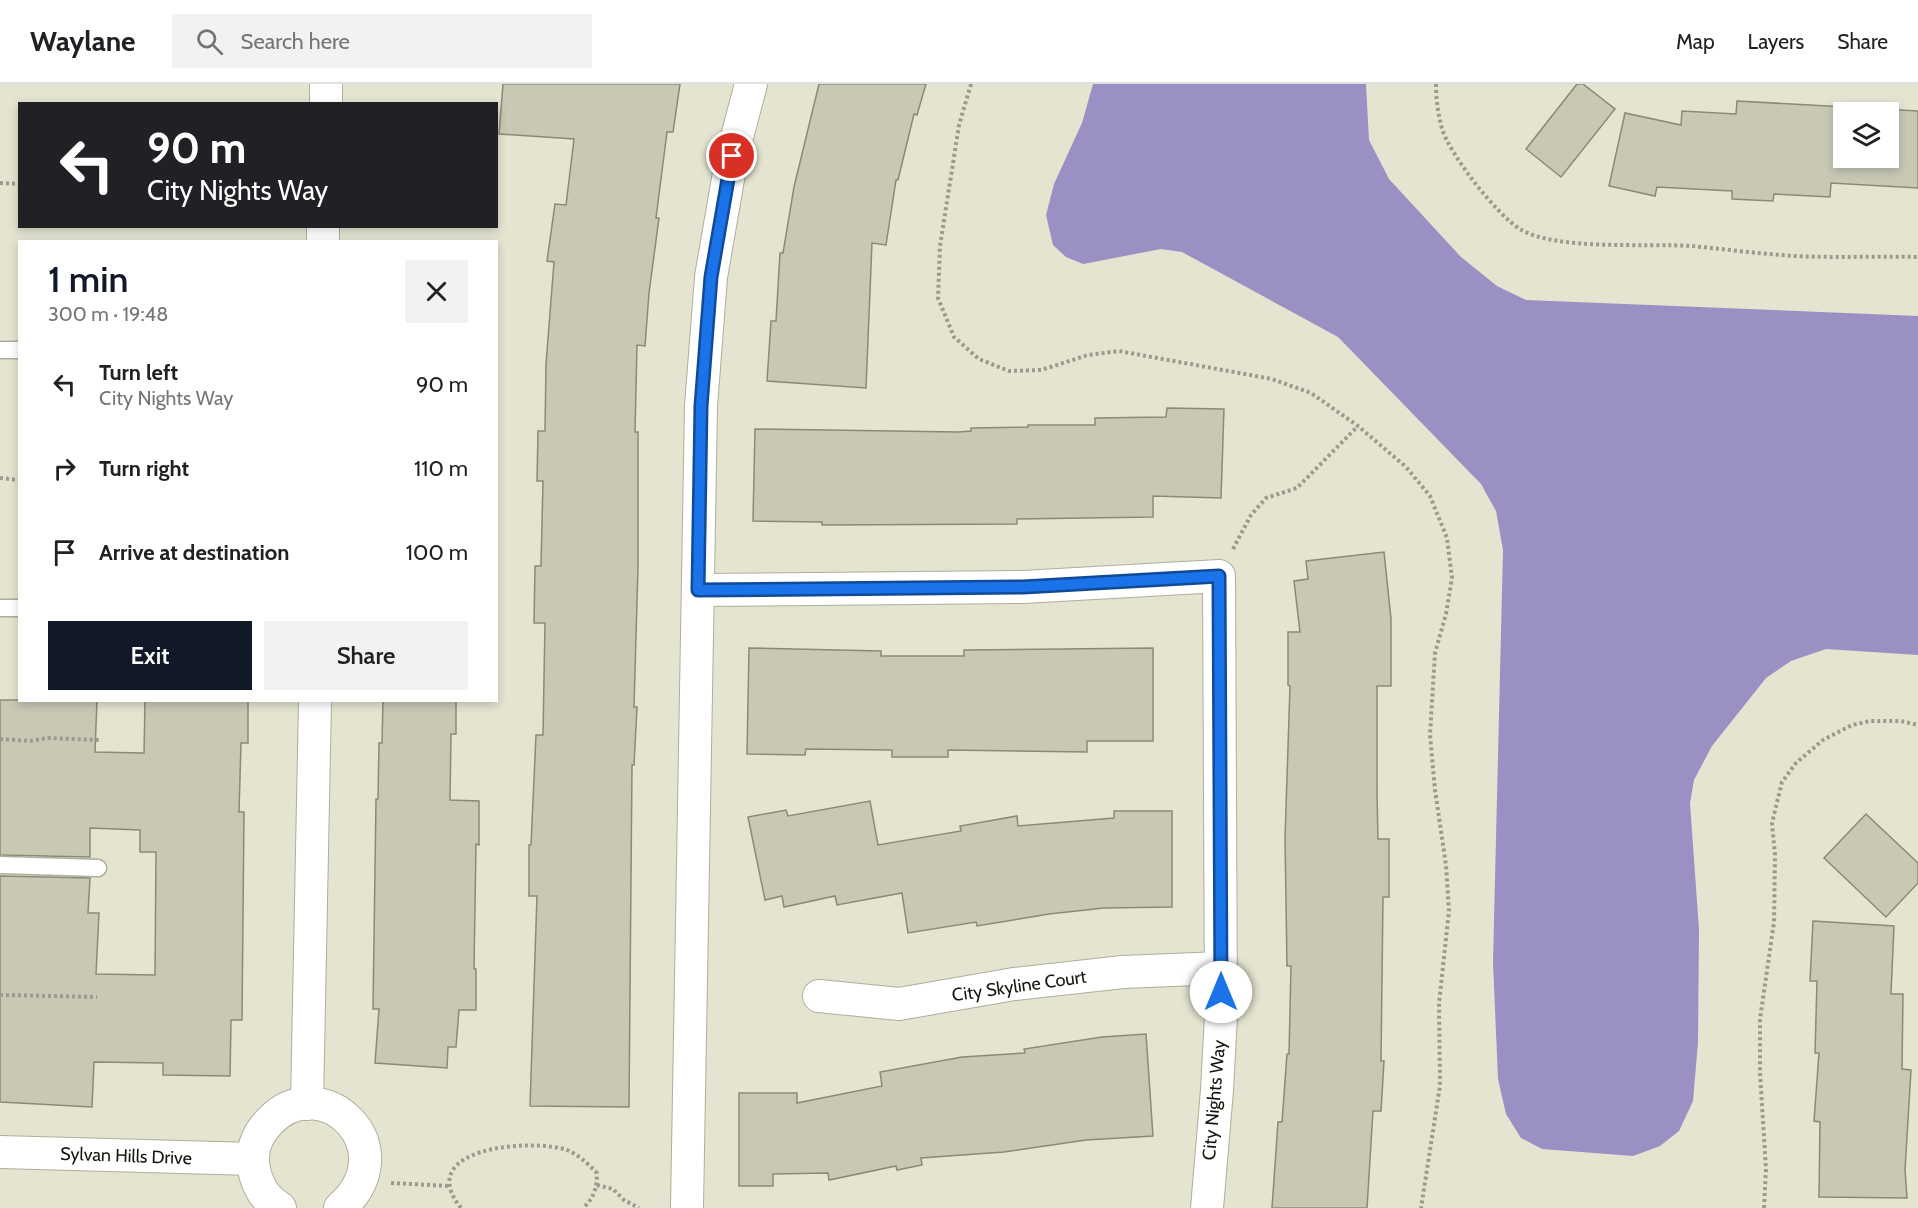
<!DOCTYPE html>
<html lang="en">
<head>
<meta charset="utf-8">
<style>
  :root { --surface:#fff; --page:#f2f2f2; --text:#202124; --muted:#757577; --line:#e0e0e0; --accent:#111827 }
  body { margin:0; font-family:Cabin,sans-serif; background:var(--page); color:var(--text); height:100vh; display:flex; flex-direction:column; font-size:22px; white-space:nowrap }
  * { box-sizing:border-box; margin:0 }
  p { font-size:20px; color:var(--muted) }
  .icon { flex:none; width:33px; height:33px; fill:none; stroke:currentColor; stroke-width:2; stroke-linecap:round; stroke-linejoin:round }
  .map { position:relative; flex:1; overflow:hidden }
  .side { position:absolute; left:18px; top:156px; width:480px; height:462px; display:flex; flex-direction:column; background:var(--surface); border-radius:0px; box-shadow:0 3px 9px #0003 }
  .side>* { flex:none }
  .top-card { position:absolute; left:18px; top:18px; width:480px; height:126px; border-radius:0px; box-shadow:0 3px 9px #0003; background:#202124; color:#fff; overflow:hidden }
  .fabs { position:absolute; left:1833px; top:18px; display:grid; gap:12px }
  .fabs a { display:grid; place-items:center; width:66px; height:66px; border-radius:0px; background:var(--surface); box-shadow:0 3px 9px #0003; font-size:30px }
  .pin { position:absolute; display:grid; place-items:center; width:51px; height:51px; color:#fff; margin:-26px; border:3px solid #fff; border-radius:50%; box-shadow:0 2px 6px #0007 }
  .me { position:absolute; width:66px; margin:-33px; rotate:0deg; stroke-linejoin:round; filter:drop-shadow(0 0 4px #0008) }
  .turn { display:flex; align-items:center; gap:21px; height:126px; padding:0 30px; font-size:27px }
  .turn .icon { width:78px; height:78px; stroke-width:2.5 }
  .turn b { display:block; font-size:42px; line-height:51px }
  .round { display:grid; place-items:center; flex:none; width:63px; height:63px; border-radius:0px; background:var(--page) }
  .headline { display:flex; align-items:center; justify-content:space-between; height:102px; padding:0 30px }
  h1 { font-size:36px; font-weight:600; line-height:45px; color:var(--accent) }
  .action { display:flex; gap:12px; margin-top:auto; padding:12px 30px }
  .action a { flex:1; height:69px; border-radius:0px; background:var(--accent); color:#fff; font-size:24px; font-weight:600; line-height:69px; text-align:center }
  .action a+a { background:var(--page); color:var(--text) }
  ul { padding:0; list-style:none }
  li { display:flex; align-items:center; gap:18px; height:84px; padding:0 30px }
  li div { flex:1 }
  li b { display:block; font-size:22px }
  li em { font-style:normal }
  header { display:flex; align-items:center; gap:36px; box-sizing:border-box; height:84px; padding:0 30px; background:var(--surface); border-bottom:2px solid var(--line) }
  header strong { font-size:28px }
  nav { display:flex; gap:33px; margin-inline-start:auto; font-size:21px }
  .search { width:420px; height:54px; background:var(--page); display:flex; align-items:center; gap:15px; box-sizing:border-box; padding:0 21px; border-radius:0px; color:var(--muted); font-size:22px }
  .map>svg:first-child { display:block }
  .water { fill:#9b90c3 }
  .building { fill:#c8c8b5; stroke:#8a8a78; stroke-width:1.5; fill-rule:evenodd }
  .lines { fill:none; stroke-linecap:round; stroke-linejoin:round }
  .lane-casing { stroke:#aeae9b; stroke-width:19 }
  .street-casing { stroke:#aeae9b; stroke-width:34 }
  .path { stroke:#9b9b8c; stroke-width:4; stroke-dasharray:3 3; stroke-linecap:butt }
  .lane { stroke:#fff; stroke-width:16 }
  .street { stroke:#fff; stroke-width:32 }
  .route-casing { stroke:#114b97; stroke-width:15 }
  .route { stroke:#1a73e8; stroke-width:10 }
  .labels { text-anchor:middle; stroke-width:5; stroke-linejoin:round; paint-order:stroke }
  .street-label { font-size:18px; fill:#16160f; stroke:#fff }
</style>
</head>
<body>
<header>
<strong>Waylane</strong>
<div class="search"><svg class="icon" aria-label="search" viewBox="0 0 24 24"><circle cx="10" cy="10" r="6"/><path d="M15 15l6 6"/></svg>Search here</div>
<nav><a>Map</a><a>Layers</a><a>Share</a></nav>
</header>
<div class="map">
<svg width="1918" height="1124" viewBox="0 0 1918 1124">
  <rect width="100%" height="100%" fill="#e4e4d1"/>
  <path class="water" d="M1093,0H1366L1369,56L1389,95L1461,173L1497,202L1526,216L1918,232V571L1826,565L1791,577L1766,594L1712,662L1694,696L1690,719L1699,846L1698,958L1693,1017L1679,1047L1660,1062L1633,1072L1542,1065L1521,1054L1506,1030L1498,995L1493,878L1503,466L1496,427L1481,400L1338,253L1182,168L1161,165L1083,180L1066,173L1053,161L1046,131L1054,100L1082,39Z"/>
  <g class="building">
    <path d="M503,0H680L673,48H667L656,134H659L649,209L645,262L637,261L635,348H638V483L634,623H637L634,681H632L629,1023L530,1022L537,812H529V761H531L536,651H543L545,539H534L535,482H541L543,397H537L538,347H545L546,280L554,178L547,177L555,120L566,121L574,55L499,50Z"/>
    <path d="M819,0H926L917,31L914,30L898,96H896L886,161L872,159L866,304L767,297L771,237H776L780,169H783L794,103Z"/>
    <path d="M1577,0H1583L1615,25L1561,93L1526,65Z"/>
    <path d="M1737,17L1918,27V104L1831,99L1830,113L1774,110L1773,117L1732,115V107L1657,103L1655,112L1609,102L1625,29L1681,41L1682,27L1736,30ZM1844,28H1888V74H1844Z"/>
    <path d="M1167,324L1224,325L1221,414L1153,412V433L1017,435V440L822,441V438L753,437L755,345L958,348L971,347V344L1028,343V341H1095V334L1166,333Z"/>
    <path d="M1384,468L1391,535V602H1377V707L1378,755H1389V813H1383L1381,977H1384L1381,1027H1373L1367,1124H1272L1278,1038H1282L1287,970H1289L1291,882H1287L1285,754L1290,602L1288,601V548H1300L1294,497L1308,495L1306,477Z"/>
    <path d="M749,564L881,567V572H964V566L1153,564V657H1087V668L948,666V673H892V666L806,665L805,671L747,670Z"/>
    <path d="M0,616H97L95,668L144,669L145,616H248V659H241L239,728H244L242,936H231L230,992L163,991V979L94,978L92,1023L0,1018V792L90,794L88,829H99L96,890L155,891L156,768H140V746L90,744V773L0,771Z"/>
    <path d="M383,616H456V650H451L450,716L479,717V761L476,760L474,885H476V926H459L456,963H448L447,984L375,979L379,925H373L376,715H378L379,659H382Z"/>
    <path d="M870,717L878,761L961,747L960,742L1017,732L1018,742L1114,734V727H1172V823L1104,824L1049,830L977,842L976,838L908,849L902,809L837,821L835,812L784,823L782,812L765,816L748,733L786,726L788,732Z"/>
    <path d="M1866,730L1918,779V799L1886,833L1824,774Z"/>
    <path d="M1813,837L1894,842L1891,910H1903L1902,985L1911,986L1905,1086L1907,1114L1819,1113L1820,1038L1814,1037L1819,969H1815L1817,897H1810Z"/>
    <path d="M1146,950L1153,1052L1086,1056L1004,1068L921,1074L922,1081L897,1086L896,1082L829,1096L828,1089L773,1090V1102H739V1009H797V1019L882,1002L880,988L962,973L1025,969L1024,965L1102,953Z"/>
  </g>
  <g class="lines">
    <g class="lane-casing">
      <g id="lane">
        <path d="M0,266H20"/>
        <path d="M0,524H20"/>
        <path d="M0,781L98,784"/>
      </g>
    </g>
    <g class="street-casing">
      <g id="street">
        <path d="M326,20V0"/>
        <path d="M323,158V142"/>
        <path d="M698,506L1023,503L1219,492L1221,932L1217,1006L1207,1124"/>
        <path d="M819,912L899,920L1014,900L1123,888L1221,884"/>
        <path d="M307,1020L315,616"/>
        <path d="M0,1068L253,1075"/>
        <path d="M280,1124C263,1114 255,1097 253,1078C252,1063 259,1048 270,1037C322,983 408,1064 340,1124"/>
        <path d="M687,1124L701,322L711,193L732,72L751,0"/>
      </g>
    </g>
    <g class="path">
      <path d="M971,0L959,41L940,162L938,214L954,253L979,275L1009,287L1041,286L1088,271L1119,267L1272,295L1311,309L1358,342L1406,383L1430,412L1447,454L1452,494L1446,530L1435,569L1430,651L1435,706L1446,781L1449,827L1439,919L1440,1002L1421,1124"/>
      <path d="M1436,0C1436,15 1438,30 1442,45C1451,72 1496,130 1520,145C1556,167 1646,159 1691,162C1725,165 1760,170 1795,172C1836,174 1877,172 1918,173"/>
      <path d="M0,99L20,100"/>
      <path d="M0,394L20,396"/>
      <path d="M1233,465L1251,431L1266,414L1297,404L1358,342"/>
      <path d="M0,655L30,657L48,654L99,656"/>
      <path d="M0,911L97,913"/>
      <path d="M391,1099L450,1102"/>
      <path d="M597,1101L613,1105L624,1116L639,1124"/>
      <path d="M461,1124C412,1063 532,1054 567,1066C579,1071 588,1080 597,1089C597,1104 594,1114 583,1124"/>
      <path d="M1764,1124L1766,1085L1760,989V935L1774,838L1775,771L1772,739L1782,698L1796,679L1823,656L1852,641L1870,637H1901L1918,641"/>
    </g>
    <use href="#lane" class="lane"/>
    <use href="#street" class="street"/>
  </g>
  <g class="lines">
    <g class="route-casing">
      <path id="route" d="M732,72L711,193L701,322L698,506L1023,503L1219,492L1221,908"/>
    </g>
    <use href="#route" class="route"/>
  </g>
  <g class="labels">
    <g class="street-label">
      <text transform="translate(1019 902) rotate(-8)" y="6">City Skyline Court</text>
      <text transform="translate(1214 1016) rotate(-85)" y="6">City Nights Way</text>
      <text transform="translate(126 1072) rotate(2)" y="6">Sylvan Hills Drive</text>
    </g>
  </g>
</svg>
<div class="fabs">
<a><svg class="icon" aria-label="layers" viewBox="0 0 24 24"><path d="M12 4l9 5-9 5-9-5zM3 14l9 5 9-5"/></svg></a>
</div>
<div class="pin" style="left:732px;top:72px;background:#d93025"><svg class="icon" aria-label="arrive" viewBox="0 0 24 24"><path d="M6 21V4h12l-3 4 3 4H6"/></svg></div>
<svg class="me" style="left:1221px;top:908px" viewBox="-20 -20 40 40"><circle r="19" fill="#fff"/><path d="M0-13L10 11 0 6-10 11z" fill="#1a73e8"/></svg>
<div class="top-card">
<div class="turn"><svg class="icon" aria-label="left" viewBox="0 0 24 24"><path d="M17 20v-9H6M10 6l-5 5 5 5"/></svg><div><b>90 m</b>City Nights Way</div></div>
</div>
<section class="side">
<div class="headline"><div><h1>1 min</h1><p>300 m · 19:48</p></div><a class="round"><svg class="icon" aria-label="close" viewBox="0 0 24 24"><path d="M6 6l12 12M18 6L6 18"/></svg></a></div>
<ul>
<li><svg class="icon" aria-label="left" viewBox="0 0 24 24"><path d="M17 20v-9H6M10 6l-5 5 5 5"/></svg><div><b>Turn left</b><p>City Nights Way</p></div><em>90 m</em></li>
<li><svg class="icon" aria-label="right" viewBox="0 0 24 24"><path d="M7 20v-9h11M14 6l5 5-5 5"/></svg><div><b>Turn right</b></div><em>110 m</em></li>
<li><svg class="icon" aria-label="arrive" viewBox="0 0 24 24"><path d="M6 21V4h12l-3 4 3 4H6"/></svg><div><b>Arrive at destination</b></div><em>100 m</em></li>
</ul>
<div class="action"><a>Exit</a><a>Share</a></div>
</section>
</div>
</body>
</html>
